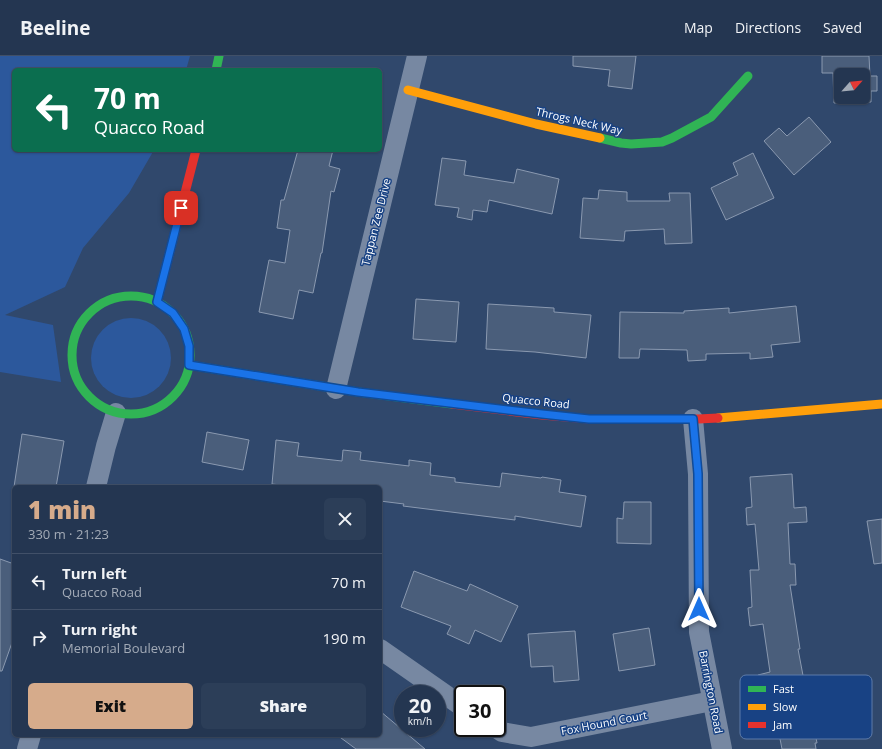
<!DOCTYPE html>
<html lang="en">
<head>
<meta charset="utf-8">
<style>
  :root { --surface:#243651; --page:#2c3e58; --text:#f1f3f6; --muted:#a3abb7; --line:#415068; --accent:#d6ab8b }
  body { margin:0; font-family:"Open Sans",sans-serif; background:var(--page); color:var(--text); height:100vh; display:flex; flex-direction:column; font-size:15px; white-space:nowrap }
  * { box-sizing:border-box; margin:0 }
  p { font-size:13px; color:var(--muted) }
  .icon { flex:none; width:22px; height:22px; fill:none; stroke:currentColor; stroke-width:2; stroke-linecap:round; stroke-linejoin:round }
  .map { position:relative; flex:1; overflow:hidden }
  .panel { position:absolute; left:12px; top:429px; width:370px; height:252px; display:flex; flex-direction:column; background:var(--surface); border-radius:6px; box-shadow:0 1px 3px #0004,0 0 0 1px var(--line) }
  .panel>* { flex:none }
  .banner { position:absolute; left:12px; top:12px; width:370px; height:84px; border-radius:6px; box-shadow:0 1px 3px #0004,0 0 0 1px var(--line); background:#0b6e4f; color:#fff; overflow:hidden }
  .needle { width:26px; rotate:63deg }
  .fabs { position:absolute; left:834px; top:12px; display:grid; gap:8px }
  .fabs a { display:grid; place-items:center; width:36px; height:36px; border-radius:6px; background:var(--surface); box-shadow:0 1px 3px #0004,0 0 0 1px var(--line); font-size:20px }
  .speed { position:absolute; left:394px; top:629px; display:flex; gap:8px; font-size:20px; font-weight:700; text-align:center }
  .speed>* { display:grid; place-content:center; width:52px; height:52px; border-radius:50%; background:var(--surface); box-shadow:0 1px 3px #0004,0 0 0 1px var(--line); line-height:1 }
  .speed small { font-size:10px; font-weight:400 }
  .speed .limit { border:2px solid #111; border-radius:6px; background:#fff; color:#111 }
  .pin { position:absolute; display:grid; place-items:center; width:34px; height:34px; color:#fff; margin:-17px; border-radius:8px; box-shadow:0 2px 6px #0006 }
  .me { position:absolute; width:44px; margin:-22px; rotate:0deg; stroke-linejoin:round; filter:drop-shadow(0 0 3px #0008) }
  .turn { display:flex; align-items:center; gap:14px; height:84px; padding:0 16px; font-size:18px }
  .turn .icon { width:52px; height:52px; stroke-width:2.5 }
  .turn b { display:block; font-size:28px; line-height:34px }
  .round { display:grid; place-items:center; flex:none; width:42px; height:42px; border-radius:6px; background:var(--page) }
  .overview { display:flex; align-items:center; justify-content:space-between; height:68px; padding:0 16px }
  h1 { font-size:24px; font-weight:800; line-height:30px; color:var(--accent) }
  .button { display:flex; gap:8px; margin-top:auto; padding:8px 16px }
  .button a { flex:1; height:46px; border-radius:6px; background:var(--accent); color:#111; font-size:16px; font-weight:800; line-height:46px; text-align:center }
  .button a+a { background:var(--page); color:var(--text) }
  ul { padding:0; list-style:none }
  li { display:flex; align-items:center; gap:12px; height:56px; padding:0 16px; border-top:1px solid var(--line) }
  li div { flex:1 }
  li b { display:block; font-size:15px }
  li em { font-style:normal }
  header { display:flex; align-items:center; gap:24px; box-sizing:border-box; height:56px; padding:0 20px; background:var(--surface); border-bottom:1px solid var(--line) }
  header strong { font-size:19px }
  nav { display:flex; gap:22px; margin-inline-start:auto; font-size:14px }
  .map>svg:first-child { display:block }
  .green { fill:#2c589c }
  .building { fill:#4a5e7b; stroke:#8a99b0; fill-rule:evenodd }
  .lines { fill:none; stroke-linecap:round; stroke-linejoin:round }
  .street { stroke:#7788a2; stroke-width:20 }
  .fast { stroke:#30b455; stroke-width:9 }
  .slow { stroke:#ff9f0a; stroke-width:9 }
  .jam { stroke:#e5322d; stroke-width:9 }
  .route-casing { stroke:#114b97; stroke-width:10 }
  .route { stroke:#1a73e8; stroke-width:7 }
  .labels { text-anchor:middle; stroke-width:3; stroke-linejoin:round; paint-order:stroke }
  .street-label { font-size:11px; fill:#fff; stroke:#184284 }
  .key { fill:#184284; stroke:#5d7ba9; stroke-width:1 }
  .key-label { font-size:11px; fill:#fff }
</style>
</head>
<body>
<header>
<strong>Beeline</strong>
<nav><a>Map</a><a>Directions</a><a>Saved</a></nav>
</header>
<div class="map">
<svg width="882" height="693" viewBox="0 0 882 693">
  <rect width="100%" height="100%" fill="#30486c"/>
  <g class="green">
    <path d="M0,0H190L186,14H14V94H154L129,137L83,192L65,231L5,259L53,269L61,326L0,316Z"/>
    <circle cx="131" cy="302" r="40"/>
  </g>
  <g class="building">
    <path d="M573,0H636L632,33L608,30L610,14L573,10Z"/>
    <path d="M822,0H869L870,20H877V35H871V46L834,47L833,17H822ZM841,19H863V41H841Z"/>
    <path d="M809,61L831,86L794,119L764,85L779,72L787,80Z"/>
    <path d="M298,94H333L329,110L340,113L334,136L331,135L322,197H321L313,237L299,234L293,263L259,256L269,204L285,207L290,174L277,172L281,144H284Z"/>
    <path d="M753,97L774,142L726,164L711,132L738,119L733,107Z"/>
    <path d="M442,102L466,105L464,119L514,127L517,113L559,123L552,158L489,144L487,156L473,154L472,164L457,161L459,152L435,149Z"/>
    <path d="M599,134L627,136V145H670L669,137H690L692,187L665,188L664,173L625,175L624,185L580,182L583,142L598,143Z"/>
    <path d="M416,243L459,246L456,286L413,283Z"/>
    <path d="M488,248L554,252V256L591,259L586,302L535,296L486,293Z"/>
    <path d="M796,250L800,286L771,289L773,301L750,303V297L706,298V304L688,305L687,294L640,293L639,302H619L620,256L684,257V255L729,252V257Z"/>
    <path d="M207,376L249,384L243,414L202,406Z"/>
    <path d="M22,378L64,385L56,431H14Z"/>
    <path d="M276,384L299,387L297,400L342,405L343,394L361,396L360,404L409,410V404L431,407L430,419L455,422V426L500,431L502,417L541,422L542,421L561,424L559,436L586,440L581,471L515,460V464L403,450L404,448L380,445V431H297L272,428Z"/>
    <path d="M792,418L794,452L806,451L807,466L788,467L790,508H795L796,529H790L800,593H798L805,630L812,629L817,654L811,656L817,687H815L816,693H782L771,637L762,639L758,619L770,616L763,568L750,570L748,552L752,551L750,514H759L755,468L747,469L746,452L752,451L750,421Z"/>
    <path d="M624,446H651V488L617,487V462L623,463Z"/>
    <path d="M882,463V507L874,508L867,465Z"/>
    <path d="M0,503L14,508V581L2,615H0Z"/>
    <path d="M414,515L467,535L470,528L518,550L501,586L475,574L469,588L447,578L451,570L401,551Z"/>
    <path d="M649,572L655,609L619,615L613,578Z"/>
    <path d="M575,575L579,624L554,626L553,610L531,611L528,578Z"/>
    <path d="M380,655L425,693H356L337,679H380Z"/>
  </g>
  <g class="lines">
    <g class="street">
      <path d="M336,333L417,0"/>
      <path d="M693,363L698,418L699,576L722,693"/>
      <path d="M96,431L106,390L116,357"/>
      <path d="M380,593L463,651"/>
      <path d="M496,672L502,676L531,681L712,645"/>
      <path d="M27,693L31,679"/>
    </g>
    <g class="fast">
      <path d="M216,14L219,0"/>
      <path d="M600,82L621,87L631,88L662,86L672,82L711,61L748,20"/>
      <circle cx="131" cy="299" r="59"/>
      <path d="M189,309L358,336L452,348"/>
    </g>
    <g class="slow">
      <path d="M408,34L536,68L600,82"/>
      <path d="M718,362L882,348"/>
    </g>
    <g class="jam">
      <path d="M157,246L196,94"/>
      <path d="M452,348L542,359L589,363H698L718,362"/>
    </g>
  </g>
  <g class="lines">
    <g class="route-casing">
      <path id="route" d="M181,152L157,246L173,257L184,273L189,290V309L358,336L542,358L589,363H693L698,418L699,553"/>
    </g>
    <use href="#route" class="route"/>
  </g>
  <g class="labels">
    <g class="street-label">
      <text transform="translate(579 65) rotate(13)" y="4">Throgs Neck Way</text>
      <text transform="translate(376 166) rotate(-76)" y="4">Tappan Zee Drive</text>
      <text transform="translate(536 345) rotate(6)" y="4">Quacco Road</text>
      <text transform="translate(711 636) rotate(79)" y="4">Barrington Road</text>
      <text transform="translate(604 667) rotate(-11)" y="4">Fox Hound Court</text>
    </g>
  </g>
  <rect x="740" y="619" width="132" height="64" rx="6" class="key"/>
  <rect x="748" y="630" width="18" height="6" fill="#30b455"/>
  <rect x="748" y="648" width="18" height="6" fill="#ff9f0a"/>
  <rect x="748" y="666" width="18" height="6" fill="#e5322d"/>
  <g class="key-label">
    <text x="773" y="637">Fast</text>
    <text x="773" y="655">Slow</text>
    <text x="773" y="673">Jam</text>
  </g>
</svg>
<div class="fabs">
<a><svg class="needle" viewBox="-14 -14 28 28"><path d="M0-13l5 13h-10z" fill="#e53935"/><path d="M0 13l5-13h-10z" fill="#a3abb7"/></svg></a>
</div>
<div class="speed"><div>20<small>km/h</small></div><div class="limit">30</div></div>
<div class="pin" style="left:181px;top:152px;background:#d93025"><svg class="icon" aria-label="arrive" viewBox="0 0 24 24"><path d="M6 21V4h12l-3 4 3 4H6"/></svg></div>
<svg class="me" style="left:699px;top:553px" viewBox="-20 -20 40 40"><path d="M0-17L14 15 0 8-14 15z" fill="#1a73e8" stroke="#fff" stroke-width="4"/></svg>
<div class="banner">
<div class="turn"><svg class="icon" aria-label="left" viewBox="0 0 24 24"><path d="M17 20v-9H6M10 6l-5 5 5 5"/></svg><div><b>70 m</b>Quacco Road</div></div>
</div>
<section class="panel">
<div class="overview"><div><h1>1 min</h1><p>330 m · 21:23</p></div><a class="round"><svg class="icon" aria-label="close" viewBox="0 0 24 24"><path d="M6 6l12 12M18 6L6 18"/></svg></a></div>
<ul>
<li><svg class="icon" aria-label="left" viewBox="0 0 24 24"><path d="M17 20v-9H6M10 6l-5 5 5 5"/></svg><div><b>Turn left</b><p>Quacco Road</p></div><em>70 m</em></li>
<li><svg class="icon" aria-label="right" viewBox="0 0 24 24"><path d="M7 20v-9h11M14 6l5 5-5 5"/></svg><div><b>Turn right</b><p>Memorial Boulevard</p></div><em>190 m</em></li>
</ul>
<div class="button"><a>Exit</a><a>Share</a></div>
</section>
</div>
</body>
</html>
